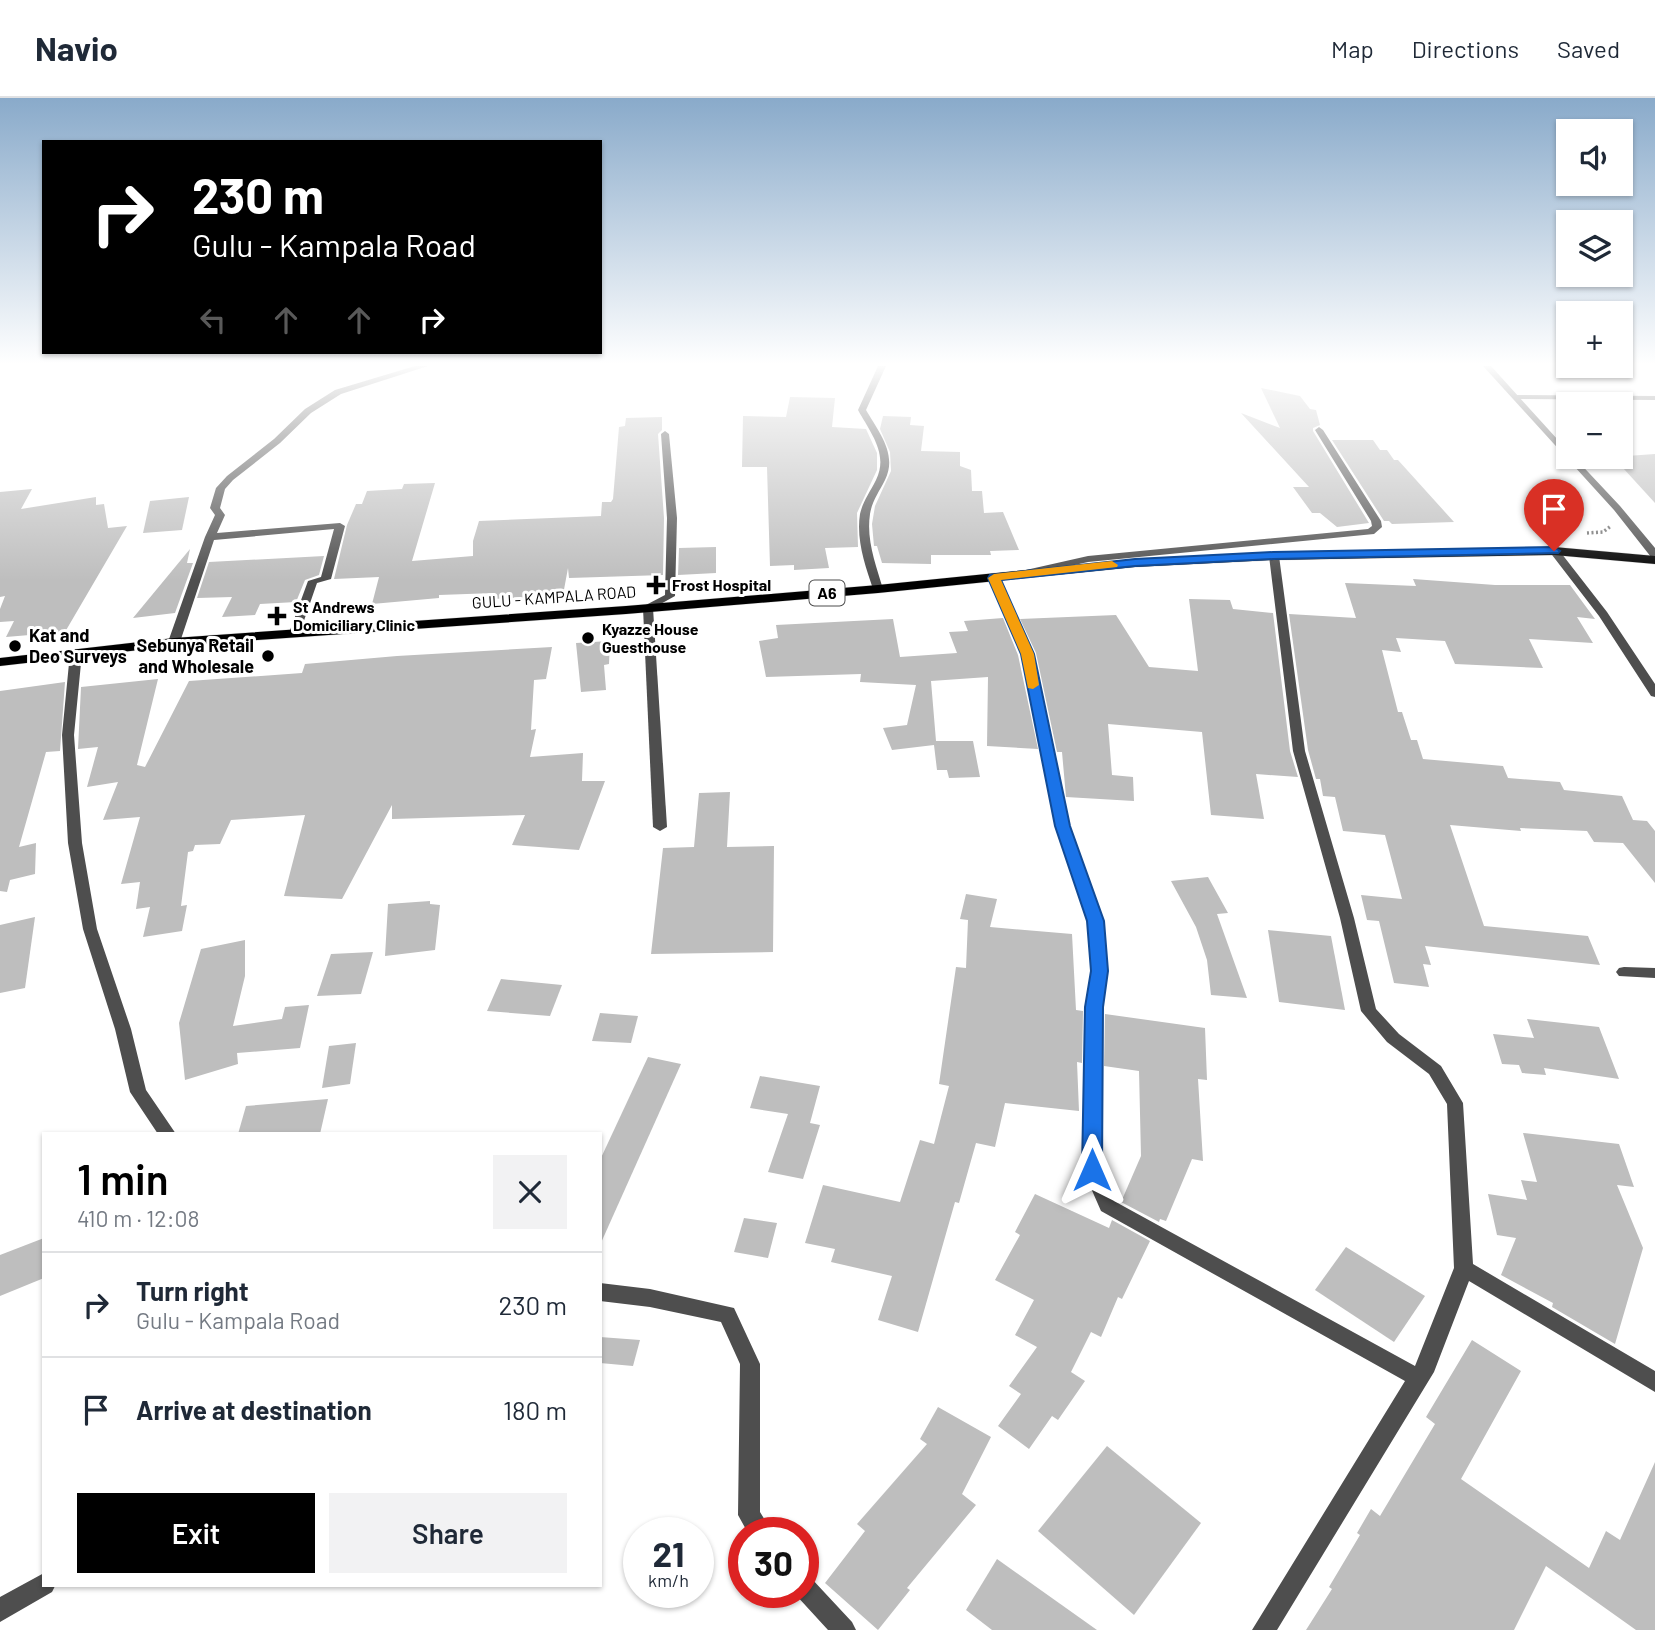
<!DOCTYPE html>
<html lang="en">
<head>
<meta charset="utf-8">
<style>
  :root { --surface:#fff; --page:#f2f2f3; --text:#1f2937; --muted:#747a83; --line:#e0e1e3; --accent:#000 }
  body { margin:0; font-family:Barlow,sans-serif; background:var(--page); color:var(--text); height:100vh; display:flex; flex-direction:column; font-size:26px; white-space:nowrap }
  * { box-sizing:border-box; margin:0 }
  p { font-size:23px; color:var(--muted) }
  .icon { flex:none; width:38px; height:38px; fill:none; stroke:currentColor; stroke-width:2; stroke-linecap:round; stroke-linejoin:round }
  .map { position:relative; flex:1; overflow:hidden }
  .drawer { position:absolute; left:42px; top:1034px; width:560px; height:455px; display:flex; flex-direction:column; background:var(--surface); border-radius:0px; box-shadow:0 2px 5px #0004 }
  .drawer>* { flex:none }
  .top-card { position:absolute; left:42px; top:42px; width:560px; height:214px; border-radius:0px; box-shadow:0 2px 5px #0004; background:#000; color:#fff; overflow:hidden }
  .controls { position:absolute; left:1556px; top:21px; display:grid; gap:14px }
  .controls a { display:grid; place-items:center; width:77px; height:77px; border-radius:0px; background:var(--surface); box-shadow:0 2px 5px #0004; font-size:35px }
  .speed { position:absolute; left:623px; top:1419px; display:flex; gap:14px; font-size:35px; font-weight:700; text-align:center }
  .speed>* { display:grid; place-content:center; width:91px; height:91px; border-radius:50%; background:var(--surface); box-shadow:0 2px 5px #0004; line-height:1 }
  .speed small { font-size:18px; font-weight:400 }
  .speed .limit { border:10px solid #d22; background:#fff; color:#111 }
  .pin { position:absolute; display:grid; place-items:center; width:60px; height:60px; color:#fff; margin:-72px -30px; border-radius:50% 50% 50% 0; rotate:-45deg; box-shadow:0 0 7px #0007 }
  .pin .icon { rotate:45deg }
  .me { position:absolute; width:77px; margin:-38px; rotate:0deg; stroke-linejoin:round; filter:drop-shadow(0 0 5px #0008) }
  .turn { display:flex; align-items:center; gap:24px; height:147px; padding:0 35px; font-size:32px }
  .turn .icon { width:91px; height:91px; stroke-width:2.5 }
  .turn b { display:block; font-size:49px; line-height:60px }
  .lanes { display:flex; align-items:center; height:66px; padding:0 35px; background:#0003; justify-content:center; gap:35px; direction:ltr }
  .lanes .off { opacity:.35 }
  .round { display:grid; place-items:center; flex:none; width:74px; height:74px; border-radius:0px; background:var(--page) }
  .overview { display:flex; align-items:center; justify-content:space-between; height:119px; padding:0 35px }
  h1 { font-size:42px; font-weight:600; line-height:52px; color:var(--accent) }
  .button { display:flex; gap:14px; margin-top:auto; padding:14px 35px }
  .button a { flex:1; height:80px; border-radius:0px; background:var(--accent); color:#fff; font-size:28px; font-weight:600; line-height:80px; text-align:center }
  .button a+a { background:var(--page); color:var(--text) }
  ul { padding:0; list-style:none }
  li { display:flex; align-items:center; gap:21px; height:105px; padding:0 35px; border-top:2px solid var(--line) }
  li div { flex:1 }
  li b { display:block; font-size:26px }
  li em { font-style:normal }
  header { display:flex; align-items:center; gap:42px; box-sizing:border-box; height:98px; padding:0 35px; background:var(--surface); border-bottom:2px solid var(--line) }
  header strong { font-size:33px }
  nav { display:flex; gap:38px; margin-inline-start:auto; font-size:24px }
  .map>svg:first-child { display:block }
  .building { fill:#bebebe }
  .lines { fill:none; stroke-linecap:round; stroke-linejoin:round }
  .primary-casing { stroke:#dbdbdb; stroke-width:1 }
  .path { stroke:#707070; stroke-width:3.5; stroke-dasharray:2 2.5; stroke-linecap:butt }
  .service { fill:#4e4e4e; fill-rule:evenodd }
  .minor { fill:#4e4e4e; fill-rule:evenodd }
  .primary { fill:#000; fill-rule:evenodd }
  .route { fill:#1a73e8; stroke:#114b97; stroke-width:2 }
  .slow { fill:#f59e0b }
  .poi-dot { fill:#000; stroke:#fff; stroke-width:2.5 }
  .labels { text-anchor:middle; stroke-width:6; stroke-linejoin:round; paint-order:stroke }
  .far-poi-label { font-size:16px; font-weight:bold; fill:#000; stroke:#fff; text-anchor:start }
  .shield { fill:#fff; stroke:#4c4c4c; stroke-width:2 }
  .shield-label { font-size:16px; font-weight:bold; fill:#000 }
  .far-street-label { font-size:16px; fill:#000; stroke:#fff }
  .poi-label { font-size:18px; font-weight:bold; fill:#000; stroke:#fff; text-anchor:start }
</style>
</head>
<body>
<header>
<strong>Navio</strong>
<nav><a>Map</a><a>Directions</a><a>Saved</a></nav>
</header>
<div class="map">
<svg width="1655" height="1532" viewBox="0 0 1655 1532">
  <rect width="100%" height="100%" fill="#fff"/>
  <g class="building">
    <path d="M1261,290L1300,298L1310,311L1316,312L1320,327L1313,330V333L1369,425L1337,429L1320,415H1312L1293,389H1309L1241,315L1280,330Z"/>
    <path d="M790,299L835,300L832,329L866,331L877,355V372L857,415L858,449L825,450L829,470L794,472V467L770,468L767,369H742L743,318L786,319Z"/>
    <path d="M883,318L911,319L910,327L924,328L921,353L960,354V368L971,372L972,393H982L984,415L1003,414L1019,452L990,453L991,457H931V466L882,465L877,448H874L872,426L875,408L891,373L890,354L880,331Z"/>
    <path d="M662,319V332L658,336L664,420L663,477L569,480L568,470L563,497L494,501L495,495L439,497V500L372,506L379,479L334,481L347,427L356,406H362L367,393L402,391L404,386L435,385L412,463L473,458V443L479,423L601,418L602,404H611L613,401L619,329L625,328L626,320Z"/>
    <path d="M1332,342H1373L1380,352H1387L1394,362H1398L1454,424L1392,426L1389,423H1384Z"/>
    <path d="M1655,356V405L1613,359Z"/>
    <path d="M32,391L21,411L96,399V407L104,406L108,430L127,428L65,534L6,539L14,523L0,524V511L5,498L0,499V394Z"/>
    <path d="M189,399L182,432L143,435L150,403Z"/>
    <path d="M716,449V475L678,477L679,450Z"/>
    <path d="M190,451L187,465H193L175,515L133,520Z"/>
    <path d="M324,458L319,477L305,482L296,504L260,506L255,517L222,519L232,499L197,500L209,464Z"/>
    <path d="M1413,481L1495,487H1570L1595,521L1577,519L1593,545L1529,541L1543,570L1455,566L1445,543L1396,540L1401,554L1382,552L1398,614H1402L1411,642H1417L1423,661L1503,668L1508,680L1560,684L1564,692L1622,698L1633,722L1647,723L1655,733V785L1623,745L1594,744L1587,733L1520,730L1521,733L1450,727L1484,828L1588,838L1600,867L1425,848L1431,867L1423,866L1429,889L1394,885L1379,823L1367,822L1361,797L1402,801L1385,737L1343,733L1335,699L1323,698L1320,681H1316L1308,652L1289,516L1356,520L1345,485L1416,488Z"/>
    <path d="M1189,501L1230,502L1233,511L1273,515L1290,653L1298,679L1256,676L1264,721L1211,717L1202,634L1108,626L1112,677L1133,679L1134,703L1066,699L1062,654H1057L1036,555L1020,521L1116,517L1149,569L1198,573Z"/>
    <path d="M1003,520L1018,557L1038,651L987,648L988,579L931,583L936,643H973L980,679L949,680L947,672H937L934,647L892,652L883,630L907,627L916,587L860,584L861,576L766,579L759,543L778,540L776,527L893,521L900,559L957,555L949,534L968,533L964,523Z"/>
    <path d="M610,543L609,566L604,567L606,592L581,594L576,545Z"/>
    <path d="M552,549L546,581L534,582L531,632L536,631L530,659L583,655L582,683H605L579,752L512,747L525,717L392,721V707L342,801L284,798L305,717L231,722L220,746L195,747L193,753L188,754L181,808L187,807L182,833L143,839L150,809L136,811L140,784L121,786L140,719L103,722L118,684L87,689L98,649L78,651L81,589L158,581L137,667L145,669L189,583L302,575L305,566L397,558Z"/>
    <path d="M65,584L60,653L46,654L19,749L36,745L35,776L10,782L7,794L0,793V593Z"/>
    <path d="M730,694L727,749L774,748L773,854L651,856L663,750L694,749L699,695Z"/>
    <path d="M1208,779L1228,815L1217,816L1247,900L1211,897L1207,862L1196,829L1171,783Z"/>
    <path d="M966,796L997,801L990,829L1072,836L1076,912L1083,913L1082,965L1077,964L1079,1013L1005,1005L995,1049L976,1045L959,1105L955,1104L918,1234L878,1222L892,1178L831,1164L835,1151L805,1145L823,1087L900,1104L920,1042L934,1046L949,988L939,986L956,869L966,870L968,822L960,821Z"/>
    <path d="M430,803V806L440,807L435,852L385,858L388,806Z"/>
    <path d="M35,819L25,890L0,895V827Z"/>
    <path d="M1268,832L1331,838L1345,912L1279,904Z"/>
    <path d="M245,842V878L233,928L282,921L285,909L309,907L300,950L237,955L238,966L185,982L179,925L201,851Z"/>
    <path d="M373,854L361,896L317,898L331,856Z"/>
    <path d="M501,881L562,887L550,918L487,913Z"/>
    <path d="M600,915L638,918L631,945L592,943Z"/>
    <path d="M1105,916L1205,930L1207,982L1198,981L1203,1063L1192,1061L1166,1123L1160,1121L1159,1124L1121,1104L1141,1058L1139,973L1104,968Z"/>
    <path d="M1527,921L1599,929L1619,981L1544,970L1546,977L1522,975L1519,967L1502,966L1493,936L1534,940Z"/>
    <path d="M356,945L350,986L322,990L329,948Z"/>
    <path d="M648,959L681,966L600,1147V1062Z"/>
    <path d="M760,978L820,988L810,1025L820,1027L803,1081L768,1074L788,1016L750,1010Z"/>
    <path d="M328,1001L320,1036H238L246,1008Z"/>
    <path d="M1523,1035L1619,1046L1634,1089L1617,1087L1643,1150L1615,1246L1552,1209L1553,1205L1501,1177L1516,1140L1497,1137L1488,1096L1527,1102L1521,1082L1537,1084Z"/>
    <path d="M1035,1096L1109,1130L1112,1122L1150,1143L1122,1201L1118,1199L1101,1239L1091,1234L1071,1274L1085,1283L1058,1322L1052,1318L1029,1351L998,1328L1021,1296L1009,1288L1037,1249L1015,1237L1034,1202L995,1182L1020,1137L1015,1134Z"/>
    <path d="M744,1120L777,1125L768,1160L734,1154Z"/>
    <path d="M44,1140V1180L0,1198V1157Z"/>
    <path d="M1346,1149L1425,1198L1394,1244L1315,1192Z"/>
    <path d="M600,1239L640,1242L633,1268L600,1265Z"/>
    <path d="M1472,1242L1521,1273L1461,1381L1589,1470L1606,1433L1620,1442L1655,1364V1532H1636L1546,1468L1514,1532H1306L1332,1491L1329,1489L1360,1437L1357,1435L1371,1411L1380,1418L1435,1326L1426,1319Z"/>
    <path d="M938,1309L991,1339L962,1396L976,1407L907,1490L910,1492L878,1532L825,1485L865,1433L857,1426L927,1346L920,1341Z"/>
    <path d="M1107,1348L1201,1425L1134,1517L1038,1433Z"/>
    <path d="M997,1461L1097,1532H992L966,1512Z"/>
  </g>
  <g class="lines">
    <g class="primary-casing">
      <path id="primary" d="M1554,449L1655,458V466L1554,457L1274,462L1135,469L878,495L626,516L174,548L0,568V560L174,540L626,508L878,487L1135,461L1274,454Z"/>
    </g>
    <path class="path" d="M1587,435L1603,434L1611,428"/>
    <g class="service">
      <path d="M1516,297L1655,298V302L1513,301V297Z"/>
      <path d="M648,507L653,510L667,729L660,733L653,729L643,510Z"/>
    </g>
    <g class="minor">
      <path d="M415,268H428L341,296L311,315L280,345L233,382L225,391L220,410L225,417L217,435L340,425L345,428L331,481L317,485L299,537H291L289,535L308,483L321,479L334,431L214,442L180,544L178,546H170L168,544L205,439L215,417L210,410L216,390L227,378L274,341L305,311L335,292Z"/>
      <path d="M878,268H886L866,312C878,333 898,356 885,382C879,394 872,403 870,416C866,442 876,467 883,491L878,494L873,491C865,467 856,442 860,416C863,403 870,394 876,382C889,356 870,334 858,312Z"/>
      <path d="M1483,268H1491L1568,353V359H1574L1620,408L1655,450V460L1651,459L1614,412Z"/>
      <path d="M1319,329L1323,332L1381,423L1382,429L1374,436L1088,464L1021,479L1016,476L1017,474L1088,458L1368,431L1372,428L1371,423L1315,332Z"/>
      <path d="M665,333L669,336L677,420L675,498L648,513L643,510L644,508L665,497L667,420L661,336Z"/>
      <path d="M1554,450L1558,451L1607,514L1655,586V599L1651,598L1599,518L1549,453Z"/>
      <path d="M1274,455L1279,458L1305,653L1354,820L1376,911L1399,936L1441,968L1463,1005L1473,1166L1655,1273V1294L1469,1183L1434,1274L1277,1532H1252L1405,1283L1101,1113L1083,1072L1086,909L1092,873L1088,823L1056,728L1021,556L989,480L994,477L999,480L1033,556L1070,728L1102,823L1108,873L1102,909L1101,1072L1114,1103L1415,1268L1454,1170L1447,1006L1429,976L1387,944L1361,913L1340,820L1293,653L1269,458Z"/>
      <path d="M76,552L82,555L74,637L82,745L97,831L131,931L146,992L176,1036H158L130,994L115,931L83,831L68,745L62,637L70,555Z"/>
      <path d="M1624,869L1655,870V880L1619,878L1616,874L1619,870Z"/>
      <path d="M600,1185L650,1191L734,1210L760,1266V1414L773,1435H748L738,1417L740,1266L721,1224L650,1209L600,1203Z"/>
      <path d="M44,1475V1488H55L52,1494L0,1524V1499Z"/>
      <path d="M803,1477L811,1480L852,1524L856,1532H828L795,1496L794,1494H803Z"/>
    </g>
    <use href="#primary" class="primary"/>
  </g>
  <linearGradient id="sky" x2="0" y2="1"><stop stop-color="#89aaca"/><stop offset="0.55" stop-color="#fff"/><stop offset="1" stop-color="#fff" stop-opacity="0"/></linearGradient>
  <rect width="1655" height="483" fill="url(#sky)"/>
  <path class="route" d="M1554,449L1560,453L1558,455L1273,461L1135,468L1001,482L1034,556L1070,728L1104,823L1108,873L1103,909L1102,1072L1100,1078L1092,1080L1085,1078L1082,1072L1085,909L1091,873L1087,823L1055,728L1021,556L988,480L990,477L1135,461L1273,454Z"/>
  <path class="slow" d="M1112,463L1118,467L1117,469L1001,482L1034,556L1039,587L1033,591L1028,590L1021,556L988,480L994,476Z"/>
  <g class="poi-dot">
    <path d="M652.5 476.5h7v7h7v7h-7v7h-7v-7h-7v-7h7z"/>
    <path d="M273.5 507.5h7v7h7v7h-7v7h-7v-7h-7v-7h7z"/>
    <circle cx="588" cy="540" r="7"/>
    <circle cx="15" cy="548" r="7"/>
    <circle cx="268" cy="558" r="7"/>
  </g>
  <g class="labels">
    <g class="far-poi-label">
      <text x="672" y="493">Frost Hospital</text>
      <text x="293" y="515">St Andrews<tspan x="293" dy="18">Domiciliary Clinic</tspan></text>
      <text x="602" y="537">Kyazze House<tspan x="602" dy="18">Guesthouse</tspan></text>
    </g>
    <rect class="shield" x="809.5" y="482.5" width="35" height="25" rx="5"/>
    <g class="shield-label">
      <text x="827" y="501">A6</text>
    </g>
    <g class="far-street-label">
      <text transform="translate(554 499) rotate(-4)" y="6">GULU - KAMPALA ROAD</text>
    </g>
    <g class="poi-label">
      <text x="29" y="544">Kat and<tspan x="29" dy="21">Deo Surveys</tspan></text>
      <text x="254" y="554" text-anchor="end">Sebunya Retail<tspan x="254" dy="21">and Wholesale</tspan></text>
    </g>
  </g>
</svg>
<div class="controls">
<a><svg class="icon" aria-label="sound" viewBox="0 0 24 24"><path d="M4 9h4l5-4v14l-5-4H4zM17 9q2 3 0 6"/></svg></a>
<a><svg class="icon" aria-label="layers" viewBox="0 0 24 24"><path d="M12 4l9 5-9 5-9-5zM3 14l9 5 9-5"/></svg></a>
<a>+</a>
<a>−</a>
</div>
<div class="speed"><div>21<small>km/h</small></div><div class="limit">30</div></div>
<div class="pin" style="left:1554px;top:453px;background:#d93025"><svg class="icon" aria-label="arrive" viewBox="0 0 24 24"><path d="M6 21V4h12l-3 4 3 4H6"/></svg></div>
<svg class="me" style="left:1092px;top:1072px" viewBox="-20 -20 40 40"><path d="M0-17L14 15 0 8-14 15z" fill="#1a73e8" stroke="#fff" stroke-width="4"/></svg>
<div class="top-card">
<div class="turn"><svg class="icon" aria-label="right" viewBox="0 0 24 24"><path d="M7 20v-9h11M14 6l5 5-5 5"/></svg><div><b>230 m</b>Gulu - Kampala Road</div></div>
<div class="lanes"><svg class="icon off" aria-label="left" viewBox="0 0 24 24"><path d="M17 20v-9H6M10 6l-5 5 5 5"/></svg><svg class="icon off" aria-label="ahead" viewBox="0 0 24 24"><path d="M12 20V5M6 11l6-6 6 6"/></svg><svg class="icon off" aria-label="ahead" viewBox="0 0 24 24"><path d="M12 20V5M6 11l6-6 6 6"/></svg><svg class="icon" aria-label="right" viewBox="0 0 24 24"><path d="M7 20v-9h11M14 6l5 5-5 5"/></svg></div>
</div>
<section class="drawer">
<div class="overview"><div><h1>1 min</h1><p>410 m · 12:08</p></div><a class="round"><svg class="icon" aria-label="close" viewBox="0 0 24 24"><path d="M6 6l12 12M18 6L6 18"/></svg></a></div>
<ul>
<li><svg class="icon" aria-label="right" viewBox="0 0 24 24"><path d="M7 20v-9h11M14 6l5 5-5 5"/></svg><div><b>Turn right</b><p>Gulu - Kampala Road</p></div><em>230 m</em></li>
<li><svg class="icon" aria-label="arrive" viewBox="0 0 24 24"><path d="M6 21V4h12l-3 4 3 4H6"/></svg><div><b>Arrive at destination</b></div><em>180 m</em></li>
</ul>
<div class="button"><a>Exit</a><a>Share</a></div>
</section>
</div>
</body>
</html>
